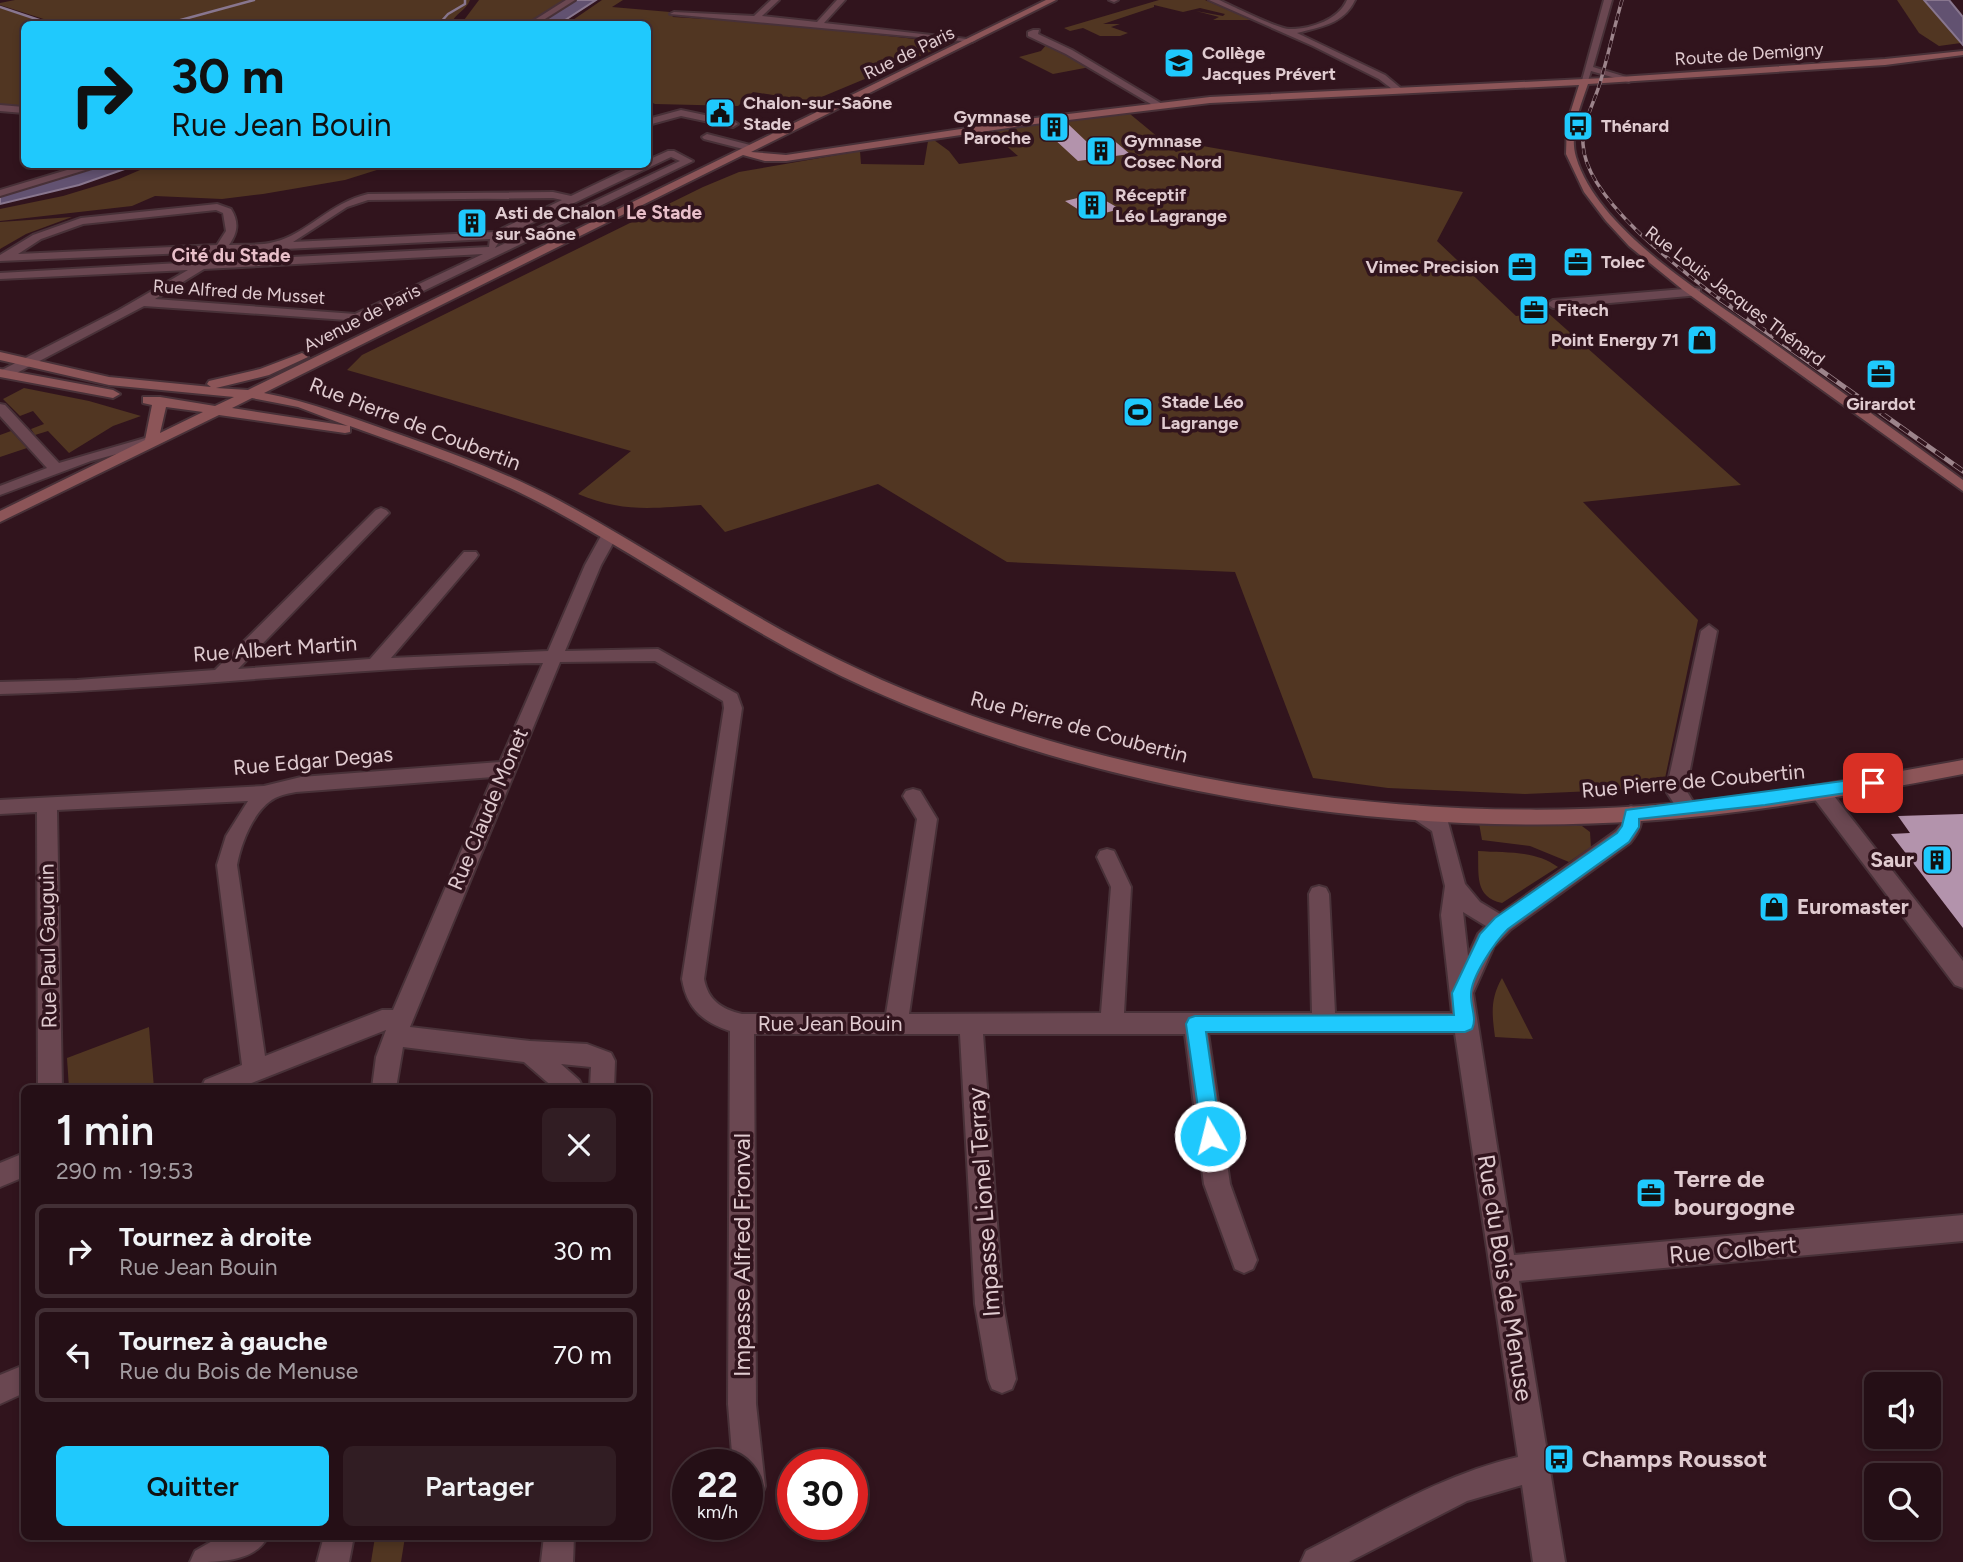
<!DOCTYPE html>
<html lang="fr">
<head>
<meta charset="utf-8">
<style>
  :root { --surface:#250f16; --page:#311d23; --text:#f1f3f6; --muted:#a39ca1; --line:#422f35; --accent:#1fc9fd }
  body { margin:0; font-family:Figtree,sans-serif; background:var(--page); color:var(--text); height:100vh; display:flex; flex-direction:column; font-size:26px; white-space:nowrap }
  * { box-sizing:border-box; margin:0 }
  p { font-size:23px; color:var(--muted) }
  .icon { flex:none; width:38px; height:38px; fill:none; stroke:currentColor; stroke-width:2; stroke-linecap:round; stroke-linejoin:round }
  .map { position:relative; flex:1; overflow:hidden }
  .details { position:absolute; left:21px; top:1085px; width:630px; height:455px; display:flex; flex-direction:column; background:var(--surface); border-radius:10px; box-shadow:0 4px 10px #0003,0 0 0 2px var(--line) }
  .details>* { flex:none }
  .top-card { position:absolute; left:21px; top:21px; width:630px; height:147px; border-radius:10px; box-shadow:0 4px 10px #0003,0 0 0 2px var(--line); background:#1fc9fd; color:#111; overflow:hidden }
  .tools { position:absolute; left:1864px; top:1372px; display:grid; gap:14px }
  .tools a { display:grid; place-items:center; width:77px; height:77px; border-radius:10px; background:var(--surface); box-shadow:0 4px 10px #0003,0 0 0 2px var(--line); font-size:35px }
  .speed { position:absolute; left:672px; top:1449px; display:flex; gap:14px; font-size:35px; font-weight:700; text-align:center }
  .speed>* { display:grid; place-content:center; width:91px; height:91px; border-radius:50%; background:var(--surface); box-shadow:0 4px 10px #0003,0 0 0 2px var(--line); line-height:1 }
  .speed small { font-size:18px; font-weight:400 }
  .speed .limit { border:10px solid #d22; background:#fff; color:#111 }
  .pin { position:absolute; display:grid; place-items:center; width:60px; height:60px; color:#fff; margin:-30px; border-radius:14px; box-shadow:0 4px 10px #0006 }
  .me { position:absolute; width:77px; margin:-38px; rotate:352deg; stroke-linejoin:round; filter:drop-shadow(0 0 5px #0008) }
  .turn { display:flex; align-items:center; gap:24px; height:147px; padding:0 35px; font-size:32px }
  .turn .icon { width:91px; height:91px; stroke-width:2.5 }
  .turn b { display:block; font-size:49px; line-height:60px }
  .round { display:grid; place-items:center; flex:none; width:74px; height:74px; border-radius:10px; background:var(--page) }
  .overview { display:flex; align-items:center; justify-content:space-between; height:119px; padding:0 35px }
  h1 { font-size:42px; font-weight:600; line-height:52px }
  .action { display:flex; gap:14px; margin-top:auto; padding:14px 35px }
  .action a { flex:1; height:80px; border-radius:10px; background:var(--accent); color:#111; font-size:28px; font-weight:600; line-height:80px; text-align:center }
  .action a+a { background:var(--page); color:var(--text) }
  ul { padding:0; list-style:none }
  li { display:flex; align-items:center; gap:21px; height:94px; margin:0 14px 10px; padding:0 21px; border:4px solid var(--line); border-radius:10px }
  li div { flex:1 }
  li b { display:block; font-size:26px }
  li em { font-style:normal }
  .map>svg:first-child { display:block }
  .green { fill:#513622 }
  .water { fill:#625271; stroke:#88768e; stroke-width:2 }
  .lines { fill:none; stroke-linecap:round; stroke-linejoin:round }
  .stream { stroke:#88768e; stroke-width:2.5 }
  .building { fill:#b393ac }
  .minor-casing { stroke:#483138; stroke-width:4 }
  .secondary-casing { stroke:#483138; stroke-width:4 }
  .minor { fill:#6a4751; fill-rule:evenodd }
  .secondary { fill:#8c5558; fill-rule:evenodd }
  .rail-far1-casing { stroke:#9c848b; stroke-width:3.5 }
  .rail-casing { stroke:#9c848b; stroke-width:5 }
  .rail-far1 { stroke:#31141d; stroke-width:2.5; stroke-dasharray:7; stroke-linecap:butt }
  .rail { stroke:#31141d; stroke-width:3.5; stroke-dasharray:11; stroke-linecap:butt }
  .route { fill:#1fc9fd; stroke:#1483a4; stroke-width:2 }
  .labels { text-anchor:middle; stroke-width:7; stroke-linejoin:round; paint-order:stroke }
  .far-street-label { font-size:18px; fill:#e0cbd0; stroke:#31141d }
  .far-poi-label { font-size:18px; font-weight:bold; fill:#e0cbd0; stroke:#31141d; text-anchor:start }
  .far-neighbourhood-label { font-size:19px; font-weight:bold; fill:#e8bfc9; stroke:#31141d }
  .street-label { font-size:21px; fill:#e0cbd0; stroke:#31141d }
  .poi-label { font-size:21px; font-weight:bold; fill:#e0cbd0; stroke:#31141d; text-anchor:end }
  .near-poi-label { font-size:24px; font-weight:bold; fill:#e0cbd0; stroke:#31141d; text-anchor:start }
  .near-street-label { font-size:24px; fill:#e0cbd0; stroke:#31141d }
</style>
</head>
<body>
<div class="map">
<svg width="1963" height="1562" viewBox="0 0 1963 1562">
  <rect width="100%" height="100%" fill="#31141d"/>
  <g class="green">
    <path d="M15,0H470C466,11 455,13 451,24H59L0,5V3Z"/>
    <path d="M479,0H565L527,24H461Z"/>
    <path d="M602,0H623L612,7L670,12L673,17L771,23L951,43L812,101L753,92L738,106L655,104L648,101V24H567Z"/>
    <path d="M1159,0H1205L1252,20H1213L1219,17L1196,11L1223,16L1225,14L1200,8L1183,12L1154,5V7L1103,24H1120L1111,27L1128,33L1120,36H1100L1083,28L1070,31L1064,28Z"/>
    <path d="M1897,0H1924L1961,43L1939,46L1919,33Z"/>
    <path d="M0,8L48,24H24V107L0,106Z"/>
    <path d="M1047,44L1090,67L1053,74L1019,57L1041,51Z"/>
    <path d="M1130,114L1176,152L1197,145L1463,192L1437,241L1516,316L1548,313L1741,485L1583,502L1698,620L1663,788L1525,794L1388,788L1313,778L1235,572L1007,562L878,484L725,532L701,505C653,508 624,513 578,494L631,451L347,370L362,355L703,187L739,172L860,151L861,164L924,165L928,141L934,140L949,151L959,164L1018,156L989,131L1034,123Z"/>
    <path d="M154,164H425V165L411,170L380,169L345,180L263,194L222,199L155,196L132,206L0,221V209L63,196L119,179Z"/>
    <path d="M72,217L26,234L0,249V222Z"/>
    <path d="M24,388L89,401L141,416L113,426L69,453L48,431L35,435L31,429L44,424L33,411L20,416L3,399Z"/>
    <path d="M11,431L27,448L0,457V435Z"/>
    <path d="M1479,823L1582,826L1590,832L1591,847L1569,862L1530,846L1482,840Z"/>
    <path d="M1478,851C1506,853 1535,850 1558,867L1502,903C1474,897 1479,874 1478,851Z"/>
    <path d="M1502,978L1533,1039L1495,1037C1492,1014 1490,999 1502,978Z"/>
    <path d="M149,1027L154,1088H69L67,1058Z"/>
    <path d="M375,1537H405L401,1562H371Z"/>
  </g>
  <g class="water">
    <path d="M575,0H596L559,24H535Z"/>
    <path d="M1924,0H1949L1963,17V45Z"/>
    <path d="M106,165H136L79,185L0,204V194Z"/>
  </g>
  <g class="lines">
    <g class="stream">
      <path d="M0,7L51,24"/>
      <path d="M166,24L254,0"/>
      <path d="M439,24L448,14L465,4V0"/>
    </g>
  </g>
  <g class="building">
    <path d="M1067,123L1087,142L1111,138L1130,154L1078,161L1040,126Z"/>
    <path d="M1094,194L1120,209L1090,217L1065,201Z"/>
    <path d="M1963,814V928L1891,834L1910,833L1898,816Z"/>
  </g>
  <g class="lines">
    <g class="minor-casing">
      <g id="minor">
        <path d="M566,0H575L537,24H528Z"/>
        <path d="M771,0H779L762,16L817,22L837,0H845L824,23L976,40L972,42L670,14L674,12L754,16Z"/>
        <path d="M1109,0H1118L1114,2Z"/>
        <path d="M1209,0H1219C1233,6 1279,30 1291,29C1312,29 1339,19 1347,0H1355C1344,24 1320,27 1297,33L1385,75L1403,90L1396,92L1379,79L1313,46Z"/>
        <path d="M1604,0H1612L1593,67L1633,79L1629,82L1591,71L1587,84H1581Z"/>
        <path d="M1033,30H1039L1038,34L1072,50L1164,105L1156,107L1066,54L1028,36V32Z"/>
        <path d="M0,105L24,107V113L0,111Z"/>
        <path d="M681,110L733,121L738,124L733,127L681,116L648,125V119Z"/>
        <path d="M707,134L754,146L756,148L751,151L704,139L702,137Z"/>
        <path d="M668,151H674L693,161L361,321L144,306L9,377H0V371L119,310L188,270L0,279V273L198,262L210,252L0,261V255L33,235L81,218L217,204L231,209C239,222 238,232 229,245C244,244 260,246 274,242C306,235 329,203 368,194L553,192L571,196L638,164H648V160ZM671,157L680,161L495,248L502,237ZM553,198L562,200L495,232L293,242L347,207L368,200ZM216,210L223,213L226,231L217,245L18,254L41,239L83,224ZM490,239L489,247L213,261L224,252ZM483,254L355,314L155,299L204,269Z"/>
        <path d="M87,164H105L0,196V190Z"/>
        <path d="M1696,288L1700,289V295L1553,308L1547,304L1553,300Z"/>
        <path d="M0,404L5,405L59,463L152,436L159,440L157,443L91,461L0,495V486L47,468L0,416Z"/>
        <path d="M381,508L386,510L389,513L386,516L238,669L370,659L464,552H476L478,555L476,558L391,658L548,651L585,565L601,536L604,533H614L617,536L601,565L565,651L658,649L737,694L742,708L704,979C708,1000 721,1009 742,1014H886L917,819L903,796L906,791L913,789L920,791L937,819L909,1014L1101,1013L1111,887L1097,857L1100,851L1107,849L1114,851L1131,887L1124,1013H1312L1309,894L1312,888L1319,886L1326,888L1329,894L1335,1013H1452L1441,915L1445,886L1432,831L1411,817L1408,812L1411,807C1425,802 1437,814 1448,822L1465,884L1480,902L1500,914L1616,831L1621,825L1624,809L1631,806L1638,809C1645,822 1639,832 1630,843L1510,930L1494,946L1473,993L1514,1255L1963,1215V1241L1519,1281L1565,1562H1533L1522,1485L1467,1501L1349,1562H1301L1306,1551C1375,1516 1443,1474 1518,1457L1455,1033H1208L1230,1184L1257,1260L1253,1269L1244,1273L1235,1269L1204,1184L1185,1034H983L1003,1304L1016,1379L1012,1389L1002,1393L992,1389L988,1379L975,1304L960,1034H754L756,1404L765,1486L761,1497L747,1500V1465H733L728,1404L730,1031C703,1022 687,1009 682,979L724,708L723,701L655,661L560,662L410,1027L530,1041L587,1044L611,1053L615,1061L614,1088H590L591,1067L561,1064L579,1080L583,1088H554L524,1062L403,1047L396,1088H372L376,1057L386,1030L239,1088H201L205,1080L242,1065L217,865L226,836L248,801L57,810L62,1088H38L37,812L0,814V800L264,786L301,777L500,762L543,663C361,666 181,689 0,694V682L77,680L215,670L376,510ZM493,777L393,1010H382L265,1056L237,865C241,843 254,809 275,798C281,795 290,793 296,792ZM1463,912L1486,926L1478,934L1468,956Z"/>
        <path d="M1709,625L1717,631L1686,790L1697,808L1694,813L1687,815L1680,813L1666,791L1701,631Z"/>
        <path d="M1820,785L1827,787L1963,961V988L1955,985L1813,797L1810,792L1813,787Z"/>
        <path d="M24,1153V1177L0,1187V1163Z"/>
        <path d="M24,1365V1393L0,1404V1375Z"/>
        <path d="M221,1536H268C256,1562 218,1562 190,1562L195,1551Z"/>
        <path d="M324,1536H354L349,1562H317Z"/>
        <path d="M544,1536H574L573,1562H541Z"/>
      </g>
    </g>
    <g class="secondary-casing">
      <g id="secondary">
        <path d="M1046,0H1056L751,152L786,155L1035,118L1210,97L1605,78L1885,59L1963,51V55L1885,65L1588,84C1580,107 1569,133 1576,157C1599,234 1716,301 1778,346C1840,391 1902,435 1963,480V491L1683,290L1629,246L1606,221L1584,192L1566,154L1567,123L1579,85L1210,103L1035,124L786,161H765L743,155L264,393C311,402 355,419 401,435C454,454 507,473 558,500C653,551 742,613 839,660C1073,775 1384,824 1643,806C1751,799 1857,779 1963,760V774C1857,794 1750,814 1642,821C1390,838 1098,792 867,688C754,637 655,565 548,507C485,473 417,450 350,426V432L345,433L219,415L0,522V511L145,440L152,405L143,403V397H160L215,406L234,397L109,385L0,360V352L109,377L211,387L207,384L209,381L260,369L302,353L308,357L269,375L216,388L248,390ZM252,398L298,407L348,426L232,408ZM166,407L203,412L160,433Z"/>
        <path d="M0,369L113,390L120,394L113,398L0,377Z"/>
      </g>
    </g>
    <use href="#minor" class="minor"/>
    <use href="#secondary" class="secondary"/>
    <g class="rail-far1-casing">
      <path id="rail-far1" d="M1622,0C1614,28 1608,56 1600,83C1594,103 1582,123 1583,144C1585,199 1681,270 1722,301"/>
    </g>
    <g class="rail-casing">
      <path id="rail" d="M1720,299L1963,471"/>
    </g>
    <use href="#rail-far1" class="rail-far1"/>
    <use href="#rail" class="rail"/>
  </g>
  <path class="route" d="M1873,777L1881,783L1873,789L1765,805L1639,819V827L1629,842L1508,929C1495,942 1470,978 1471,996C1471,1008 1477,1019 1472,1029L1465,1032H1206L1221,1136L1218,1143L1210,1146L1203,1143L1186,1024L1189,1018L1195,1016L1454,1015L1452,993L1480,934L1495,918L1617,833L1622,826L1626,810Z"/>
  <defs>
    <g id="school-square" transform="scale(1.575)"><rect x="-9" y="-9" width="18" height="18" rx="4" fill="#1fc9fd" stroke="#31141d"/><path d="M0-5L7-2L0 1L-7-2ZM-4 1L0 2.5L4 1V4Q0 6-4 4Z" fill="#111"/></g>
    <g id="civic-square" transform="scale(1.575)"><rect x="-9" y="-9" width="18" height="18" rx="4" fill="#1fc9fd" stroke="#31141d"/><path d="M-.6-6.5H3V-4.5H.6V-3L4-1V1h2V6H-6V1h2V-1L-.6-3ZM-1.2 2.5V6h2.4V2.5Z" fill="#111"/></g>
    <g id="bus-square" transform="scale(1.575)"><rect x="-9" y="-9" width="18" height="18" rx="4" fill="#1fc9fd" stroke="#31141d"/><path d="M-5-6H5V4H4V6H2V4H-2V6H-4V4H-5ZM-3.5-4V0h7V-4ZM-3.5 1.2v1.5H-2V1.2ZM2 1.2v1.5H3.5V1.2Z" fill="#111"/></g>
    <g id="building-square" transform="scale(1.575)"><rect x="-9" y="-9" width="18" height="18" rx="4" fill="#1fc9fd" stroke="#31141d"/><path d="M-4-6H4V6H1V3H-1V6H-4ZM-2.5-4.3h1.7v1.8h-1.7ZM.8-4.3h1.7v1.8H.8ZM-2.5-1h1.7V.8h-1.7ZM.8-1h1.7V.8H.8Z" fill="#111"/></g>
    <g id="office-square" transform="scale(1.575)"><rect x="-9" y="-9" width="18" height="18" rx="4" fill="#1fc9fd" stroke="#31141d"/><path d="M-6-3h4V-5.5h4V-3h4V5H-6ZM-1-4.5V-3h2v-1.5ZM-6 0V1H6V0Z" fill="#111"/></g>
    <g id="shop-square" transform="scale(1.575)"><rect x="-9" y="-9" width="18" height="18" rx="4" fill="#1fc9fd" stroke="#31141d"/><path d="M-5-2.5h2.3a2.7 3.5 0 0 1 5.4 0H5L5.5 6h-11ZM-1.5-2.5h3a1.5 2.3 0 0 0-3 0Z" fill="#111"/></g>
    <g id="stadium-square" transform="scale(1.575)"><rect x="-9" y="-9" width="18" height="18" rx="4" fill="#1fc9fd" stroke="#31141d"/><path d="M0-5a6.5 5 0 1 0 0 10a6.5 5 0 1 0 0-10ZM-3.5-1.8h7v3.6h-7Z" fill="#111"/></g>
  </defs>
  <g fill-rule="evenodd">
    <use href="#school-square" x="1179" y="63"/>
    <use href="#civic-square" x="720" y="113"/>
    <use href="#bus-square" x="1578" y="126"/>
    <use href="#building-square" x="1054" y="127"/>
    <use href="#building-square" x="1101" y="151"/>
    <use href="#building-square" x="1092" y="205"/>
    <use href="#building-square" x="472" y="223"/>
    <use href="#office-square" x="1578" y="262"/>
    <use href="#office-square" x="1522" y="267"/>
    <use href="#office-square" x="1534" y="310"/>
    <use href="#shop-square" x="1702" y="340"/>
    <use href="#office-square" x="1881" y="374"/>
    <use href="#stadium-square" x="1138" y="412"/>
    <use href="#building-square" x="1937" y="860"/>
    <use href="#shop-square" x="1774" y="907"/>
    <use href="#office-square" x="1651" y="1193"/>
    <use href="#bus-square" x="1559" y="1459"/>
  </g>
  <g class="labels">
    <g class="far-street-label">
      <text transform="translate(909 53) rotate(-26)" y="6">Rue de Paris</text>
      <text transform="translate(1749 54) rotate(-4)" y="6">Route de Demigny</text>
      <text transform="translate(239 292) rotate(4)" y="6">Rue Alfred de Musset</text>
      <text transform="translate(1735 296) rotate(37)" y="6">Rue Louis Jacques Thénard</text>
      <text transform="translate(362 318) rotate(-27)" y="6">Avenue de Paris</text>
    </g>
    <g class="far-poi-label">
      <text x="1202" y="59">Collège<tspan x="1202" dy="21">Jacques Prévert</tspan></text>
      <text x="743" y="109">Chalon-sur-Saône<tspan x="743" dy="21">Stade</tspan></text>
      <text x="1031" y="123" text-anchor="end">Gymnase<tspan x="1031" dy="21">Paroche</tspan></text>
      <text x="1601" y="132">Thénard</text>
      <text x="1124" y="147">Gymnase<tspan x="1124" dy="21">Cosec Nord</tspan></text>
      <text x="1115" y="201">Réceptif<tspan x="1115" dy="21">Léo Lagrange</tspan></text>
      <text x="495" y="219">Asti de Chalon<tspan x="495" dy="21">sur Saône</tspan></text>
      <text x="1601" y="268">Tolec</text>
      <text x="1499" y="273" text-anchor="end">Vimec Precision</text>
      <text x="1557" y="316">Fitech</text>
      <text x="1679" y="346" text-anchor="end">Point Energy 71</text>
      <text x="1161" y="408">Stade Léo<tspan x="1161" dy="21">Lagrange</tspan></text>
      <text x="1881" y="410" text-anchor="middle">Girardot</text>
    </g>
    <g class="far-neighbourhood-label">
      <text x="664" y="219">Le Stade</text>
      <text x="231" y="262">Cité du Stade</text>
    </g>
    <g class="street-label">
      <text transform="translate(415 424) rotate(21)" y="7">Rue Pierre de Coubertin</text>
      <text transform="translate(275 649) rotate(-4)" y="7">Rue Albert Martin</text>
      <text transform="translate(1079 727) rotate(15)" y="7">Rue Pierre de Coubertin</text>
      <text transform="translate(313 761) rotate(-5)" y="7">Rue Edgar Degas</text>
      <text transform="translate(1693 781) rotate(-5)" y="7">Rue Pierre de Coubertin</text>
      <text transform="translate(488 809) rotate(-67)" y="7">Rue Claude Monet</text>
      <text transform="translate(48 946) rotate(-91)" y="7">Rue Paul Gauguin</text>
      <text x="830" y="1031">Rue Jean Bouin</text>
    </g>
    <g class="poi-label">
      <text x="1914" y="867">Saur</text>
      <text x="1797" y="914" text-anchor="start">Euromaster</text>
    </g>
    <g class="near-poi-label">
      <text x="1674" y="1187">Terre de<tspan x="1674" dy="28">bourgogne</tspan></text>
      <text x="1582" y="1467">Champs Roussot</text>
    </g>
    <g class="near-street-label">
      <text transform="translate(984 1202) rotate(-94)" y="8">Impasse Lionel Terray</text>
      <text transform="translate(1733 1250) rotate(-5)" y="8">Rue Colbert</text>
      <text transform="translate(742 1255) rotate(-90)" y="8">Impasse Alfred Fronval</text>
      <text transform="translate(1505 1278) rotate(81)" y="8">Rue du Bois de Menuse</text>
    </g>
  </g>
</svg>
<div class="tools">
<a><svg class="icon" aria-label="sound" viewBox="0 0 24 24"><path d="M4 9h4l5-4v14l-5-4H4zM17 9q2 3 0 6"/></svg></a>
<a><svg class="icon" aria-label="search" viewBox="0 0 24 24"><circle cx="10" cy="10" r="6"/><path d="M15 15l6 6"/></svg></a>
</div>
<div class="speed"><div>22<small>km/h</small></div><div class="limit">30</div></div>
<div class="pin" style="left:1873px;top:783px;background:#d93025"><svg class="icon" aria-label="arrive" viewBox="0 0 24 24"><path d="M6 21V4h12l-3 4 3 4H6"/></svg></div>
<svg class="me" style="left:1210px;top:1136px" viewBox="-20 -20 40 40"><circle r="17" fill="#1fc9fd" stroke="#fff" stroke-width="3"/><path d="M0-11L8 9 0 5-8 9z" fill="#fff"/></svg>
<div class="top-card">
<div class="turn"><svg class="icon" aria-label="right" viewBox="0 0 24 24"><path d="M7 20v-9h11M14 6l5 5-5 5"/></svg><div><b>30 m</b>Rue Jean Bouin</div></div>
</div>
<section class="details">
<div class="overview"><div><h1>1 min</h1><p>290 m · 19:53</p></div><a class="round"><svg class="icon" aria-label="close" viewBox="0 0 24 24"><path d="M6 6l12 12M18 6L6 18"/></svg></a></div>
<ul>
<li><svg class="icon" aria-label="right" viewBox="0 0 24 24"><path d="M7 20v-9h11M14 6l5 5-5 5"/></svg><div><b>Tournez à droite</b><p>Rue Jean Bouin</p></div><em>30 m</em></li>
<li><svg class="icon" aria-label="left" viewBox="0 0 24 24"><path d="M17 20v-9H6M10 6l-5 5 5 5"/></svg><div><b>Tournez à gauche</b><p>Rue du Bois de Menuse</p></div><em>70 m</em></li>
</ul>
<div class="action"><a>Quitter</a><a>Partager</a></div>
</section>
</div>
</body>
</html>
